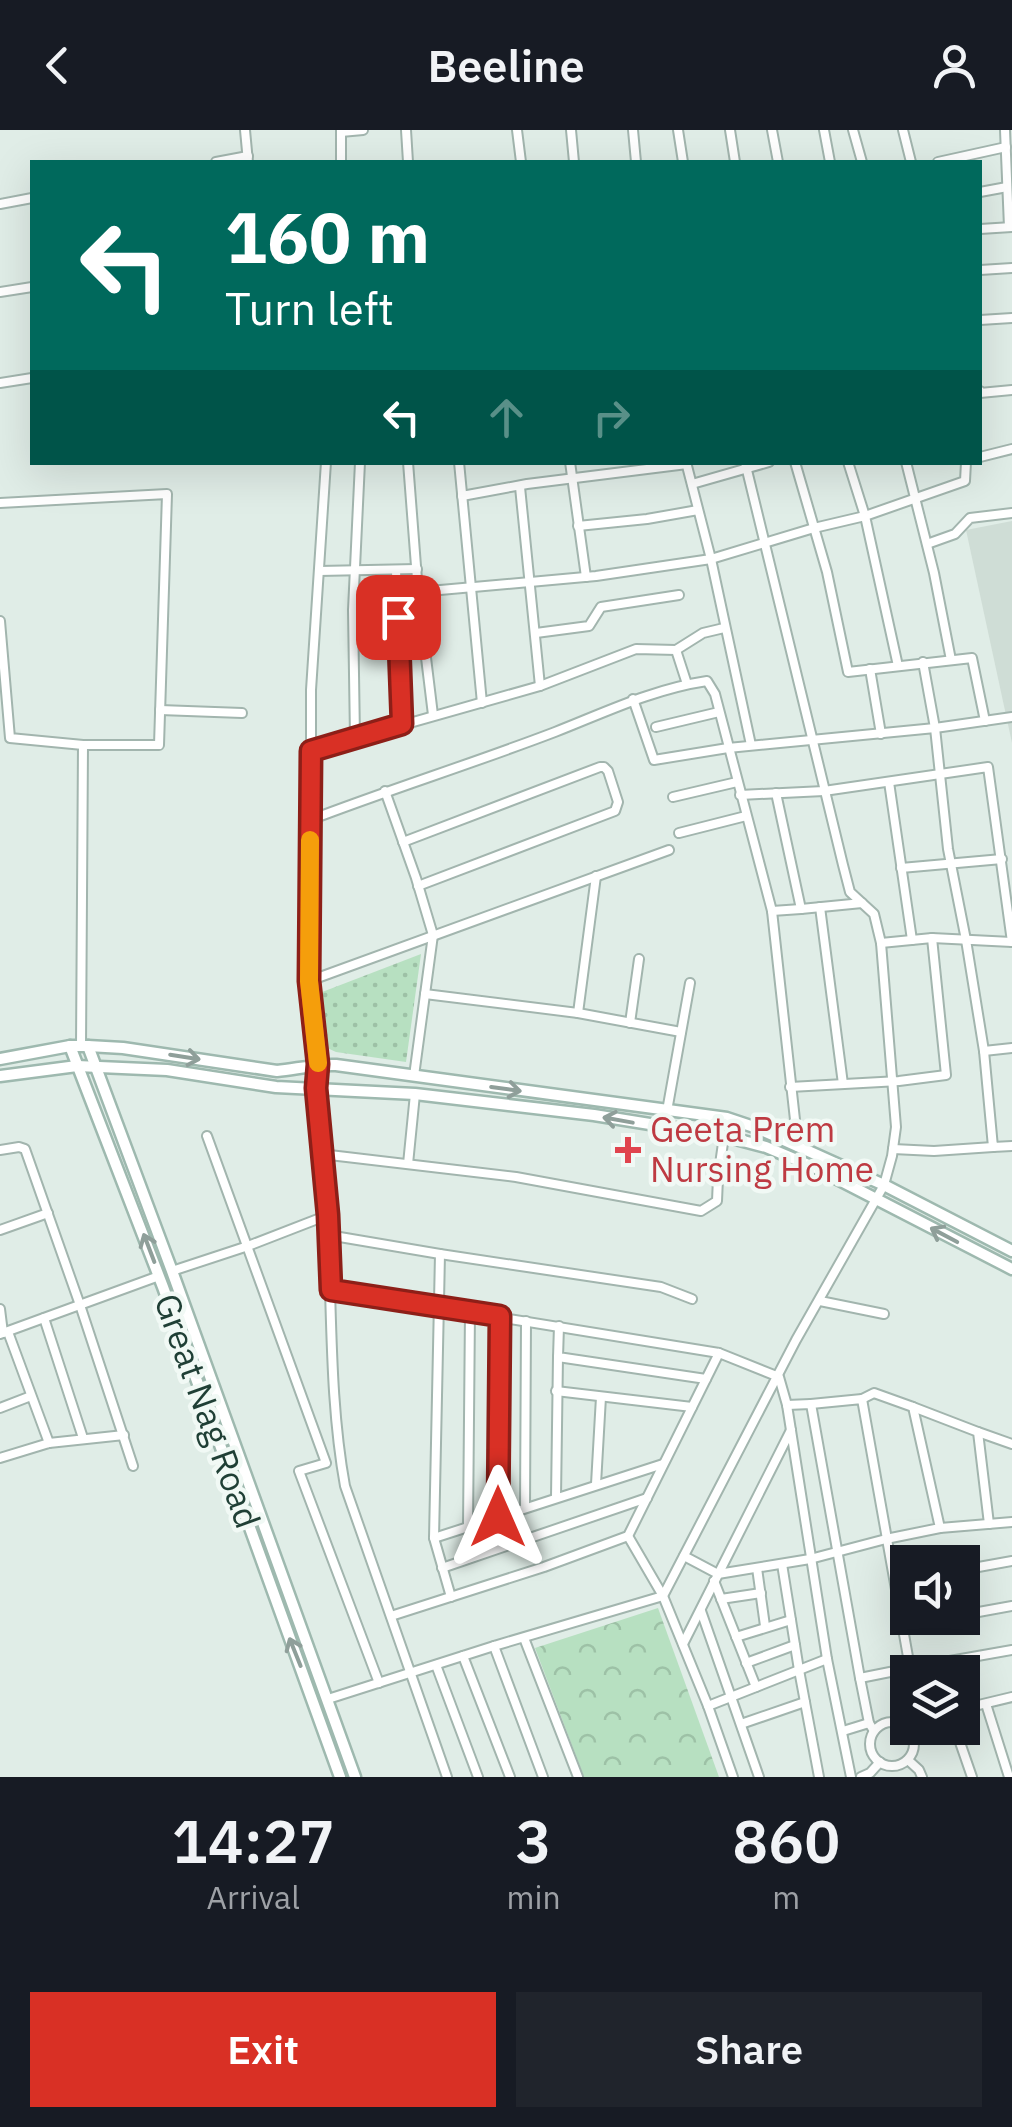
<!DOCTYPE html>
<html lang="en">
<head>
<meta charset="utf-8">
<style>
  :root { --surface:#171b24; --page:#20242c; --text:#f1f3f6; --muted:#9ea1a6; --accent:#d93025 }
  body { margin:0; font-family:"IBM Plex Sans",sans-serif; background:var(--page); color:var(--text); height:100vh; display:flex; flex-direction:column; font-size:38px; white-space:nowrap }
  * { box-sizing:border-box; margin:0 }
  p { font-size:32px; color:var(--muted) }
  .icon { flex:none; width:55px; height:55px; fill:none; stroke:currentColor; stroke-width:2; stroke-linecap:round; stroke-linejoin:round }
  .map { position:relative; height:1647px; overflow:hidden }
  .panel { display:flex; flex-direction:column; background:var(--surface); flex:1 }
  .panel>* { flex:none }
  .guide { position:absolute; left:30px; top:30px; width:952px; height:305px; border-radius:0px; box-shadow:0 10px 40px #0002; background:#00695c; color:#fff; overflow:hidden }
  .buttons { position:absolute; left:890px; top:1415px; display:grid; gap:20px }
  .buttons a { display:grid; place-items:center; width:90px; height:90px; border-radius:0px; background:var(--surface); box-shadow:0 10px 40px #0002; font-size:50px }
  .pin { position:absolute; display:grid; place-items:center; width:85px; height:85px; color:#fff; margin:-42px; border-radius:20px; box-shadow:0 5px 15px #0006 }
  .me { position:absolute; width:110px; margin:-55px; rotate:0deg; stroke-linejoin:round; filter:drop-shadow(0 0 8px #0008) }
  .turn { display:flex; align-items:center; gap:35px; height:210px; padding:0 30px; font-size:45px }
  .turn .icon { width:130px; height:130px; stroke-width:2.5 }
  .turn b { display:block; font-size:70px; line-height:85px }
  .lanes { display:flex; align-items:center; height:95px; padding:0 30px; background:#0003; justify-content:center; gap:50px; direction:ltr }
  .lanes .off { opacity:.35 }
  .eta { display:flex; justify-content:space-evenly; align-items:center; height:170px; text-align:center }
  .eta b { font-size:60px; font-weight:600; line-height:70px }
  .action { display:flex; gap:20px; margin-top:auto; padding:20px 30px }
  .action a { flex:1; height:115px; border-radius:0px; background:var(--accent); color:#fff; font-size:40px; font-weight:600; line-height:115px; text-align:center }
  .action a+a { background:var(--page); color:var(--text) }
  header { display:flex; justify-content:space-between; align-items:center; height:130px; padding:0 30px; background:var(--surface); font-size:45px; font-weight:600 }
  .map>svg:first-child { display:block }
  .built { fill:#cfddd6 }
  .grass { fill:url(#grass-dots) }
  .forest { fill:url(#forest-crowns) }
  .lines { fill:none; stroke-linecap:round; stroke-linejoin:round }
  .street-casing { stroke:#a2b5ae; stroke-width:12 }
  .secondary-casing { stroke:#9eb9af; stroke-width:15 }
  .street { stroke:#fff; stroke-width:8 }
  .secondary { stroke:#fff; stroke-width:10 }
  .oneway { stroke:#8f9f9a }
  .route-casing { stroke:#8d1f18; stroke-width:25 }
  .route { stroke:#d93025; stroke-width:18 }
  .slow { stroke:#f59e0b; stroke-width:18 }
  .health-dot { fill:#e0444e; stroke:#f1f9f5; stroke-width:4 }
  .labels { text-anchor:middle; stroke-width:9; stroke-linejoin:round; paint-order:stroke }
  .health-label { font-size:35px; fill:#be3a42; stroke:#f1f9f5; text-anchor:start }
  .street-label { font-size:35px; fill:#1f3f35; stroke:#f1f9f5 }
</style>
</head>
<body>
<header><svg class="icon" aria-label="back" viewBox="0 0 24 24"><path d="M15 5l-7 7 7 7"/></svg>Beeline<svg class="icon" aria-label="person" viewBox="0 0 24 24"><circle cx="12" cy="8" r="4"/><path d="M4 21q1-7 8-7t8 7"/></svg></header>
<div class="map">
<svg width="1012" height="1647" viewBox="0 0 1012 1647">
  <defs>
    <pattern id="grass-dots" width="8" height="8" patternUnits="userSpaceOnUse" patternTransform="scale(2.5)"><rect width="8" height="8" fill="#b7e0c1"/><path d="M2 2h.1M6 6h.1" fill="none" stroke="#9dc1a6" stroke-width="1.8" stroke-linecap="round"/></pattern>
    <pattern id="forest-crowns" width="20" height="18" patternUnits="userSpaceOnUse" patternTransform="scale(2.5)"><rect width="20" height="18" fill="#b7e0c1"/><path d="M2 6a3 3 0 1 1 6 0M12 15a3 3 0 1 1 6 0" fill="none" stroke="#9dc1a6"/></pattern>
  </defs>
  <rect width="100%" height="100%" fill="#e0ede7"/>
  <path class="built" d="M1012,391V613L966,400Z"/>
  <path class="grass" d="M421,824L406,932L336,922L323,916L314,899L317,864Z"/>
  <path class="forest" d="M658,1478L719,1647H584L535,1518Z"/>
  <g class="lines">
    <g class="street-casing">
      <g id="street">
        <path d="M245,0L248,32"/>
        <path d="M341,0V32"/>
        <path d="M406,0L408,32"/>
        <path d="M517,0L521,32"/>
        <path d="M571,0L574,32"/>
        <path d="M633,0L636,32"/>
        <path d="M678,0L683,32"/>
        <path d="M730,0L735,32"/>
        <path d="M772,0L778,32"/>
        <path d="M824,0L830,32"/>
        <path d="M853,0L862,32"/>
        <path d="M903,0L911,32"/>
        <path d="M1005,0L1009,97"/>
        <path d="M341,2L363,0"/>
        <path d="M216,32L248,26"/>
        <path d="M938,32L1006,17"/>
        <path d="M980,62L1007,57"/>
        <path d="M0,74L32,68"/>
        <path d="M980,99L1012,97"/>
        <path d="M980,140L1012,138"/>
        <path d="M0,162L32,157"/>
        <path d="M980,190L1012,188"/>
        <path d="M0,253L32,248"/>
        <path d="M980,261V263L1012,260"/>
        <path d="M980,327L1012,319"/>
        <path d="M408,332L418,462L433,585"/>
        <path d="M459,332L482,573"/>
        <path d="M570,332L586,447"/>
        <path d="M686,332L711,429L751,615"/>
        <path d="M795,332L827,442L848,542L972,528L985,591"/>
        <path d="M848,332L865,386L898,536"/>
        <path d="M906,332L934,443L951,530"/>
        <path d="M692,354L769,332"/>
        <path d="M520,357L540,556"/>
        <path d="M462,366L527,354L687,334"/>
        <path d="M0,373L167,364L159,615H83L10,608L0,491"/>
        <path d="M578,396L647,389L698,380"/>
        <path d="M927,414L955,404L970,388L1012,383"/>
        <path d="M396,440L401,594"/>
        <path d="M319,441L417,439"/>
        <path d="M418,462L596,446L711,429L814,398L865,386L965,351L966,332"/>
        <path d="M536,503L589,496L601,477L679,465"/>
        <path d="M676,520L687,554"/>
        <path d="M923,532L935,598L948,719L966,810L984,921L993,1017L1012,1016"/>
        <path d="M870,539L881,604"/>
        <path d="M633,569L654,630L728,618L935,598L1012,587"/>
        <path d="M160,580L242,583"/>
        <path d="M656,597L719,582"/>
        <path d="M355,608L353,480L360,332"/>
        <path d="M311,621L540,556L636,519L676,520L703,503L724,498"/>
        <path d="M889,652L912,810"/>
        <path d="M385,661L416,748L433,805L414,946"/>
        <path d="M776,663L801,779L862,773"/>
        <path d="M740,665L824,661L988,637L1012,812"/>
        <path d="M673,667L737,652"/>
        <path d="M310,690C391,659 474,633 555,602C606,582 653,559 707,551L715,564L772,781L798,1017"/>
        <path d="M679,703L746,686"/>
        <path d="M403,712L600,637H604L608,641L618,672L615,681L418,756"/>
        <path d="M901,738L1002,729"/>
        <path d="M820,777L843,954"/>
        <path d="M772,781L801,779"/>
        <path d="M881,813L932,808L1012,812"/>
        <path d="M309,851L669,720"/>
        <path d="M425,864L578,883L681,902"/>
        <path d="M578,883L596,746"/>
        <path d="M630,893L639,829"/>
        <path d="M81,916L83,615"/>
        <path d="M984,921L1012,918"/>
        <path d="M790,957L899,951L946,945L932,808"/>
        <path d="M667,981L690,853"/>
        <path d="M207,1006L326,1333L299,1341L379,1553"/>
        <path d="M893,1019L934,1021L993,1017"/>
        <path d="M0,1020L19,1017L25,1019L80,1175L133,1336"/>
        <path d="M321,1024L317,958L318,934L309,851L311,621V560L326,332"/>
        <path d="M408,1034L415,964"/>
        <path d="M0,1100L48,1083"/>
        <path d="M328,1105L321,1024L516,1047L701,1081L717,1071L718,1048L724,1006"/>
        <path d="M440,1124L661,1157L692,1169"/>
        <path d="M172,1141L248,1116L328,1085"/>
        <path d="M331,1160L719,1223L779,1247L787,1275L827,1529L851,1647"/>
        <path d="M820,1171L884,1184"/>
        <path d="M0,1179L3,1203"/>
        <path d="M44,1188L83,1308"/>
        <path d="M559,1196L558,1227L706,1249"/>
        <path d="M8,1202L49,1313"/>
        <path d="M0,1204L159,1146"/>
        <path d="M556,1261L692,1277"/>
        <path d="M811,1274L862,1269L910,1538L860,1548"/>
        <path d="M787,1275L811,1274L860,1548L869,1593L874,1601"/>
        <path d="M913,1277L978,1302L989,1394"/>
        <path d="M0,1278L31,1266"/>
        <path d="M978,1302L1012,1314"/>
        <path d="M0,1328L49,1313L124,1305"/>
        <path d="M596,1354L601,1267"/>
        <path d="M556,1367L558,1227"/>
        <path d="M525,1378L526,1191"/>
        <path d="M498,1387L499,1186"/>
        <path d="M468,1397L470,1181"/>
        <path d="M940,1398L1012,1392"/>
        <path d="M628,1406L663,1466L708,1576L733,1647"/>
        <path d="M434,1408L663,1334"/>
        <path d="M684,1426L718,1444L810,1429L886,1409L940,1398L913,1277L874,1263L862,1269"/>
        <path d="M782,1434L799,1540L819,1647"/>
        <path d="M442,1438L647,1368"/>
        <path d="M757,1438L765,1496"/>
        <path d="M962,1440L1012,1431"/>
        <path d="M714,1451L756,1557"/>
        <path d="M721,1469L761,1463"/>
        <path d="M701,1481L759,1647"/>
        <path d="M962,1485L1012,1476"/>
        <path d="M391,1486L544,1437L628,1406L719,1223"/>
        <path d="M903,1497L951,1488"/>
        <path d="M736,1507L791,1490"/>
        <path d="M524,1508L578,1647"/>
        <path d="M683,1514L791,1300"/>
        <path d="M494,1516L543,1647"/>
        <path d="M463,1526L510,1647"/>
        <path d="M746,1533L795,1515"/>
        <path d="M436,1535L478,1647"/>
        <path d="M910,1538L1012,1520"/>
        <path d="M328,1569L494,1516L663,1466L796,1210L884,1055L892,1026L896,997L881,813L874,784L850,762L843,735L745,332"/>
        <path d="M986,1574L1009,1647"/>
        <path d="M708,1576L827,1529"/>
        <path d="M962,1579L1012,1567"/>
        <circle cx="892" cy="1614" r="22"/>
        <path d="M741,1594L805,1572"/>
        <path d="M955,1598L972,1647"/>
        <path d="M843,1601L869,1593"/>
        <path d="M908,1630L919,1640L922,1647"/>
        <path d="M447,1647L345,1356C330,1274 332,1188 328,1105L440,1124L434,1408L451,1467"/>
        <path d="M861,1647L870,1643L880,1632"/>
      </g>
    </g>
    <g class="secondary-casing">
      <g id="secondary">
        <path d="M70,916L163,1157L340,1647"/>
        <path d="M88,916L172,1141L355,1647"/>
        <path d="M0,929L70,916H88L123,918L277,941C297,939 316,934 336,935L727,988L757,998L884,1055L1012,1121"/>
        <path d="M0,946L77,936L167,940L276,957L415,964L594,985L724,1006L766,1017L816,1038L1012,1139"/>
      </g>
    </g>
    <use href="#street" class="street"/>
    <use href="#secondary" class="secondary"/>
  </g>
  <defs><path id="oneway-shaft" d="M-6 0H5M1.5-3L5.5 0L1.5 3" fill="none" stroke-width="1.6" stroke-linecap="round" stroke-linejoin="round" transform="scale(2.5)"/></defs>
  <g class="oneway">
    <use href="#oneway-shaft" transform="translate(185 927) rotate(9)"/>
    <use href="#oneway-shaft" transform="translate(506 959) rotate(8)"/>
    <use href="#oneway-shaft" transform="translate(618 990) rotate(-170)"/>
    <use href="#oneway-shaft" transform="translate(944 1105) rotate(-152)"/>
    <use href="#oneway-shaft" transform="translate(149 1118) rotate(-111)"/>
    <use href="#oneway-shaft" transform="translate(295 1522) rotate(-112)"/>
  </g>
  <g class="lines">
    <g class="route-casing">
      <path id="route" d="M398,487L402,594L311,621L309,851L318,934L316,958L328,1085L331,1160L500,1186L498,1387"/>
    </g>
    <use href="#route" class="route"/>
    <path class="slow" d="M310,710L309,851L318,933"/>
  </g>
  <path class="health-dot" d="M623 1005h10v10h10v10h-10v10h-10v-10h-10v-10h10z"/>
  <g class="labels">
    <g class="health-label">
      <text x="650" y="1012">Geeta Prem<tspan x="650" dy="40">Nursing Home</tspan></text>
    </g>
    <g class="street-label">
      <text transform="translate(207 1281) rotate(70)" y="12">Great Nag Road</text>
    </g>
  </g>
</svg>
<div class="buttons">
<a><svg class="icon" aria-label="sound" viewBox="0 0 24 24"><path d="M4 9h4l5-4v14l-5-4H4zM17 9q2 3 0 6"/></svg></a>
<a><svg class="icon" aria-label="layers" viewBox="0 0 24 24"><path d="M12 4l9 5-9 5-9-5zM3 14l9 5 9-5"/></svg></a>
</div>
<div class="pin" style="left:398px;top:487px;background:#d93025"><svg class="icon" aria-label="arrive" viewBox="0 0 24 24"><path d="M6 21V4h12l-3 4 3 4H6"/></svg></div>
<svg class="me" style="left:498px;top:1387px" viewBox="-20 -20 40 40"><path d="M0-17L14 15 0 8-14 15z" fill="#d93025" stroke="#fff" stroke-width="4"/></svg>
<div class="guide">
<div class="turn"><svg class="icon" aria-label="left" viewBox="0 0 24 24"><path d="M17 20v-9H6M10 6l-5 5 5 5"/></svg><div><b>160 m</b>Turn left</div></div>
<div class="lanes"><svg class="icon" aria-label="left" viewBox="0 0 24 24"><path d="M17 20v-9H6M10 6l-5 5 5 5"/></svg><svg class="icon off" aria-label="ahead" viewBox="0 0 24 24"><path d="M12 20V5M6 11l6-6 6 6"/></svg><svg class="icon off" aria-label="right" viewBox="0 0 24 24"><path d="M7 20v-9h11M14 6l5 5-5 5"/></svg></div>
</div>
</div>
<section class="panel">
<div class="eta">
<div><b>14:27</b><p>Arrival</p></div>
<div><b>3</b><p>min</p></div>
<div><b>860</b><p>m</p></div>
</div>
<div class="action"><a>Exit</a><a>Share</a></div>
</section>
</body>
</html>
